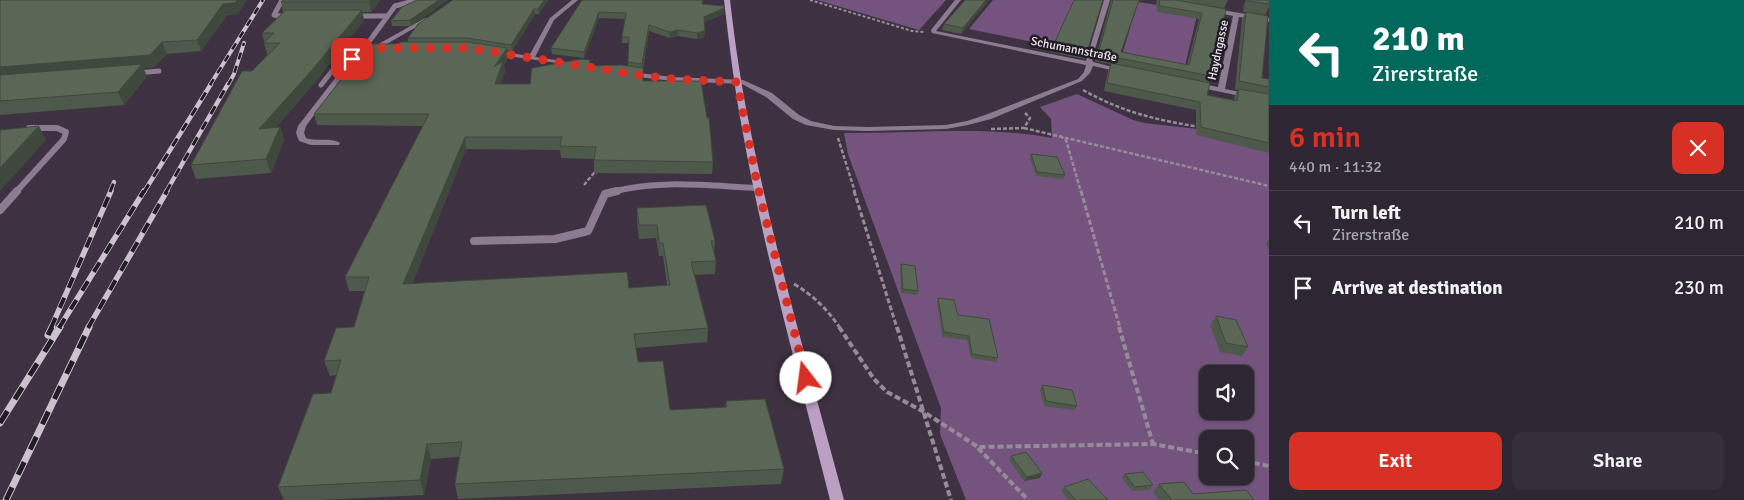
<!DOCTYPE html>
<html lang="en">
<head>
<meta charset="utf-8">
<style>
  :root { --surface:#2e2632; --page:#362e3a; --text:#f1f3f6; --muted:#a7a5ac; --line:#49434d; --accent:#d93025 }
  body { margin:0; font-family:Signika,sans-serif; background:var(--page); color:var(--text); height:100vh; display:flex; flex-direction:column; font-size:19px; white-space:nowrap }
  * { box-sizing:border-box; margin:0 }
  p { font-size:16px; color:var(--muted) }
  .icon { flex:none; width:28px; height:28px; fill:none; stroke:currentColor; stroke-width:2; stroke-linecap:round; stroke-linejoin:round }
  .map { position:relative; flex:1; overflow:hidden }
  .drawer { display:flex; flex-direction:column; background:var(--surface); width:475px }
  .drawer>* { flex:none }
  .top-card { background:#00695c; color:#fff; overflow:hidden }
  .controls { position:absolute; left:1199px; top:365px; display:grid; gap:10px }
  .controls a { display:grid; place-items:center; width:55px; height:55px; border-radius:10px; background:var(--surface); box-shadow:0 1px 4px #0004,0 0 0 1px var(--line); font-size:25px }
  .pin { position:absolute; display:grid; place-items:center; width:42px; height:42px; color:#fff; margin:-21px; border-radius:10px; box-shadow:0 2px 8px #0006 }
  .me { position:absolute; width:55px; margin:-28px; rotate:345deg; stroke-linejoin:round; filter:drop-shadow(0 0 4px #0008) }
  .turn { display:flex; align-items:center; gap:18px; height:105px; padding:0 20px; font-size:22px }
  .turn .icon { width:65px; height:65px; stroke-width:2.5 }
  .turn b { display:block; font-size:35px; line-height:42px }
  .round { display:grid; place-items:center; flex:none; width:52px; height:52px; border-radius:10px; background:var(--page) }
  .summary { display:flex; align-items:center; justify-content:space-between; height:85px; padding:0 20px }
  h1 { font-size:30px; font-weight:600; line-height:38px; color:var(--accent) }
  .button { display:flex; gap:10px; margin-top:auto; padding:10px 20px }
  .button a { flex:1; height:58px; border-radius:10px; background:var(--accent); color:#fff; font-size:20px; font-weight:600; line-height:58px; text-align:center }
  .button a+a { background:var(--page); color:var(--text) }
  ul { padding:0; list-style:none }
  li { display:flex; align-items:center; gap:15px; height:65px; padding:0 20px; border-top:1px solid var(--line) }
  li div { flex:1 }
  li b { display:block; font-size:19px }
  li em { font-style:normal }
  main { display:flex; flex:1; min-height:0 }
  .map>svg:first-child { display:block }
  .green { fill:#74547e; fill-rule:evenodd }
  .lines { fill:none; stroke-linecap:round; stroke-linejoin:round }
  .path-far3 { stroke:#968c99; stroke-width:2; stroke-dasharray:3 2; stroke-linecap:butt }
  .path-far2 { stroke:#968c99; stroke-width:2.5; stroke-dasharray:4 2; stroke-linecap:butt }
  .path-far1 { stroke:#968c99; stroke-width:3; stroke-dasharray:5 2.5; stroke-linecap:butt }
  .path { stroke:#968c99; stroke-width:4; stroke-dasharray:6 3; stroke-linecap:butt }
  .service-far2 { stroke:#8c7b91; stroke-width:5 }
  .service-far1 { stroke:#8c7b91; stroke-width:6 }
  .service { stroke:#8c7b91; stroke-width:8 }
  .minor { fill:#8c7b91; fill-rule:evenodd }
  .secondary { fill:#bba0c4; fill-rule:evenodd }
  .rail-far3-casing { stroke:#cbc2cd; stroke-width:4 }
  .rail-far2-casing { stroke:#cbc2cd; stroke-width:4.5 }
  .rail-far1-casing { stroke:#cbc2cd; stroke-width:5.5 }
  .rail-casing { stroke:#cbc2cd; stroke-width:7 }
  .rail-far3 { stroke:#221d24; stroke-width:2.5; stroke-dasharray:7; stroke-linecap:butt }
  .rail-far2 { stroke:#221d24; stroke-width:3; stroke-dasharray:9; stroke-linecap:butt }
  .rail-far1 { stroke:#221d24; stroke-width:4; stroke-dasharray:11; stroke-linecap:butt }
  .rail { stroke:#221d24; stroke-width:5; stroke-dasharray:14; stroke-linecap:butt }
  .wall { fill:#4d594a }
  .shaded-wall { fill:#3f483c }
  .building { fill:#5a6756; stroke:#3f483c }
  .route { stroke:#d93025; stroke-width:9; stroke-dasharray:0 16.2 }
  .labels { text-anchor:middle; stroke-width:5; stroke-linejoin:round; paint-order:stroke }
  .far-street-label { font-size:12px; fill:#ece4ee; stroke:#221d24 }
</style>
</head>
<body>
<main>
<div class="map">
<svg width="1269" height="500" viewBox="0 0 1269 500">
  <rect width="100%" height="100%" fill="#3e3242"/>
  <g class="green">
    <path d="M817,0H946L919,30Z"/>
    <path d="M993,0H1075L1053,46L969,29Z"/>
    <path d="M1138,2L1198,11L1184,70L1121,58Z"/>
    <path d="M1077,94L1133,120L1144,123L1215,131L1269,142V500H966L940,434L941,408L848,154L844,133C913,134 984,125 1052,138L1051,119L1040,107ZM1208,374H1245V411H1208ZM1208,439H1245V476H1208Z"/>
  </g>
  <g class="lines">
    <path class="path-far3" d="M810,0L912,31L924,32"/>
    <g class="path-far2">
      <path d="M1083,90C1122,112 1156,120 1200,127"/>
      <path d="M1024,128L1269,186"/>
      <path d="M991,129L1024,128L1030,118L1025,113"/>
      <path d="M1060,136L1066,140L1081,192"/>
      <path d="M838,138L855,192"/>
      <path d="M584,185L594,173H597"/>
    </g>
    <g class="path-far1">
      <path d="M854,191L897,328"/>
      <path d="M1081,191L1120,328"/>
      <path d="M794,284C814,296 827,309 840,328"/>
    </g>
    <g class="path">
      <path d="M839,327L874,379L887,392L924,412L978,447L1153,444L1208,454"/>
      <path d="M897,327L951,500"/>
      <path d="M1119,327L1153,444"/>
      <path d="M978,448L1028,500"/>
      <path d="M1245,461L1269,466"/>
    </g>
    <g class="service-far2">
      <path d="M282,0L274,15L287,17"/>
      <path d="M354,16H387"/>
      <path d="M137,73L159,71"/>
      <path d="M321,85L347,52L368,43L395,6L417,0"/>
    </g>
    <g class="service-far1">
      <path d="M16,192L64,139L66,132L57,128H29"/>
      <path d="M612,192C658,179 710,186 758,188"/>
    </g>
    <g class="service">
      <path d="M0,210L17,191"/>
      <path d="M474,241L555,239L588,231L605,194L617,191"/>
    </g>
    <g class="minor">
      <path d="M572,0H578L554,20L535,57L576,63L578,64V66L494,54L491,52L494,50L529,56L550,18Z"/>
      <path d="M955,0H961L936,31L1086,61L1104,0H1110L1092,59L1093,62L1124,70L1121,72L1093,66L1090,73L1082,81L991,119L968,125L946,129L868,131L834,130L806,125L793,119L766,97L742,84L673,81L630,76L627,74L630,72L673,77L743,80L772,93L799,115L811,121L834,126L868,127L946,125L967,121L985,115L1078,79L1084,72L1086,65L932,33L931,30Z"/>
      <path d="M1211,8L1269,18V22L1239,17L1225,89L1269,98V102L1197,87L1193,85L1197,83L1218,87L1233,16L1209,11V9Z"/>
      <path d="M425,18L430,19L378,49L357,57L306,126L304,133L306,138C316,142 331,137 340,143L339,145H311L299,141L296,133L298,126L353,55L373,47Z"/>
    </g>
    <path class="secondary" d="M724,0H730C735,43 741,85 750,128C775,253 811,376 844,500H830C799,376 764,253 742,128C734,85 729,43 724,0Z"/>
    <g class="rail-far3-casing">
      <g id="rail-far3">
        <path d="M210,85L263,0"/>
        <path d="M228,85L234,74L244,43"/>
      </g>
    </g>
    <g class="rail-far2-casing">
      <g id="rail-far2">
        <path d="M110,192L114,182"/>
        <path d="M144,192L211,84"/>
        <path d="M166,192L228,84"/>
      </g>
    </g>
    <g class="rail-far1-casing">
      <g id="rail-far1">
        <path d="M51,328L111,191"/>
        <path d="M59,328L144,191"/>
        <path d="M88,328L167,191"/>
      </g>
    </g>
    <g class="rail-casing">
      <g id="rail">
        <path d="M48,335L52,327"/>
        <path d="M0,423L60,327"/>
        <path d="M6,500L89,327"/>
      </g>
    </g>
    <use href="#rail-far3" class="rail-far3"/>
    <use href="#rail-far2" class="rail-far2"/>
    <use href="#rail-far1" class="rail-far1"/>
    <use href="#rail" class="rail"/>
  </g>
  <g class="wall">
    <path d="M0,0L238,14L227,15L201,51L167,54L154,67L143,68L147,76L124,105L0,115Z"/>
    <path d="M380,0L371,12H362L364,20L315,82L276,127H280L284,140L271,173L196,179L191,165L252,71L268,54H267L264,43V42L262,33L283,12L281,2Z"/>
    <path d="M417,0H448L411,26H392L391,21Z"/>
    <path d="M548,0L539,14H535L512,51L507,50L508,58L504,65L505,72L500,84H530L591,66H628L629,43H622V37L625,19L599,18L584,58L552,54L551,48L582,0L703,4L724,14L704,22L705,37L697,39L678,36L670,38L649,31L643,70V81L713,162L712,174L594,173V159L561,158L560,150L466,149L412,284L629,288L667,285L663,256H659L656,238L639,239L637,221V208L715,241L714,254L716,261L715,274L694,275L708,328L707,342L636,348L638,362L670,410L725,407L726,401L784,469L781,484L458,499L455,484L459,457L431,459L424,495L320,500H284L278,487L331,393L337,375L330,376L324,361L354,327L365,291H349L345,277L423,126L317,125L314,114L399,44L408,42V38Z"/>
    <path d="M989,0L961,34L942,30L944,24Z"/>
    <path d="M1111,0H1139L1121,52L1187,65L1199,19L1157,12L1156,3L1157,0H1228L1224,8L1211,6V76L1208,83L1207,95L1234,101V97L1238,90L1235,89L1242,19L1246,12H1243L1244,5L1246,0H1269V7L1265,15L1262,78L1269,79V153L1196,135V110L1104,91L1108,71L1111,64L1095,61Z"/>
    <path d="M1053,46L1087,52L1085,59L1050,52Z"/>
    <path d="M1031,154L1065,175L1063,179L1036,176L1030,158Z"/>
    <path d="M1268,240H1269V250L1266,244Z"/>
    <path d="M901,264L918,291L917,295L901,293L900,268Z"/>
    <path d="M938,298L958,315L998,358L996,362L971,358L967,340L942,337L937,302Z"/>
    <path d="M1216,316L1248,347L1242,356L1220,352L1210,325Z"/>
    <path d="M1042,385L1077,406L1074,410L1044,406L1040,390Z"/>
    <path d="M1011,456L1042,473L1040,478L1024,481L1009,460Z"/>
    <path d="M1125,474L1153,485L1149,490L1132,491L1122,478Z"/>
    <path d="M1159,484L1193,494L1254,500H1159L1153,492Z"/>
    <path d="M1064,487L1108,500H1069L1061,491Z"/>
  </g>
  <g class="shaded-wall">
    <path d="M237,0H247L238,14L227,15L201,51L197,40L223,4Z"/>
    <path d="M370,0H380L371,12L369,2Z"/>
    <path d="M439,0H448L411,26L410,20Z"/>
    <path d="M544,0H548L539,14L538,9Z"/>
    <path d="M986,0H989L961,34L963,28Z"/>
    <path d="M724,8V14L703,22L704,17Z"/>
    <path d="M534,9L535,14L512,51L511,45Z"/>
    <path d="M362,10L364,20L315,82L264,142L259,129Z"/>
    <path d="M599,12V18L584,58V52Z"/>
    <path d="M649,25V31L642,71V64Z"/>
    <path d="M678,30V36L670,38V32Z"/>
    <path d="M705,31V37L697,39V33Z"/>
    <path d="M162,42L167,54L154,67L143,68L147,76L124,105L118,92L0,79V67Z"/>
    <path d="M507,48L508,58L504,65L505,72L497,95L494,67Z"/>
    <path d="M39,126L46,140L0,191V168Z"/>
    <path d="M280,127L284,140L271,173L266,159Z"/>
    <path d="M465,137L466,149L407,298L403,284Z"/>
    <path d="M427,444L431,459L424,495L420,480Z"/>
    <path d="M1042,473L1040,478L1024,481L1027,477Z"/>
  </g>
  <g class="building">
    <path d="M0,0H237L235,3L223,4L197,40L162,42L150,55L0,67Z"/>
    <path d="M283,0H370L369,2H281Z"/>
    <path d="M417,0H439L410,20L391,21L402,7Z"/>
    <path d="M453,0H544L538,9H534L511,45L468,38H408L418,24Z"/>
    <path d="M582,0H703L702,4L724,6V8L704,17L705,31L697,33L678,30L670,32L649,25L642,64L628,62L629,37H622L626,13L599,12L584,52L551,48Z"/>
    <path d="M965,0H986L963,28L944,24Z"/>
    <path d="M1074,0H1103L1087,52L1053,46Z"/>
    <path d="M1113,0H1139L1121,52L1189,65L1202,13L1160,6L1159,0H1176L1226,9L1211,76L1098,54Z"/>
    <path d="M1248,0H1269V4L1248,1Z"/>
    <path d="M286,10H362L312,70L259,129L280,127L266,159L191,165L242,71H252L280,43H264L274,33H262Z"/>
    <path d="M1246,12L1268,16L1262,78L1269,79V87L1239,81Z"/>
    <path d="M401,42H467L507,48L494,67L503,61L495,84H530L532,68L581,59L590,60L589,66L621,65L643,68V81H701L707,118H709L713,162L594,160L596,147L560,146L562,137H465L403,284L627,272L629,288L670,285L663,243H659L657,225H639L637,208L706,205L715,241H711L716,261L691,262L708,328L634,334L638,362L663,361L670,410L727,407L726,401L765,399L784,469L455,484L462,442L427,444L420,480L278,487L313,394L331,393L341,360L324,361L336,328L354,327L369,277H345L429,114H314L369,44H399Z"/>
    <path d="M1111,63L1210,83L1207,95L1237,101L1239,89L1269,94V143L1201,127L1200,102L1107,83Z"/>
    <path d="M142,64L118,92L0,101V75Z"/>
    <path d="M39,126L0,168V130Z"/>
    <path d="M1031,154L1057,157L1065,175L1037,172Z"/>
    <path d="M901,264L915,266L918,291L903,289Z"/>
    <path d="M938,298L954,300L958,315L989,319L998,358L972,354L969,336L944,332Z"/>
    <path d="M1216,316L1236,320L1248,347L1226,343Z"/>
    <path d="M1042,385L1072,390L1077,406L1046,401Z"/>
    <path d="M1026,452L1042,473L1027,477L1011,456Z"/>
    <path d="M1143,472L1153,485L1135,487L1125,474Z"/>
    <path d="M1088,479L1108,500H1076L1064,487Z"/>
    <path d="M1184,482L1193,494L1246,490L1254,500H1172L1159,484Z"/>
  </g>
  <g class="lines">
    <path class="route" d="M352,59L356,56L376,48H468L639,75L673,79L737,82L758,188L806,378"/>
  </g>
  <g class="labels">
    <g class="far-street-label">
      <text transform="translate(1074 49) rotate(11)" y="4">Schumannstraße</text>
      <text transform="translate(1218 50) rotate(-78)" y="4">Haydngasse</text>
    </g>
  </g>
</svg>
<div class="controls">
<a><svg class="icon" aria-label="sound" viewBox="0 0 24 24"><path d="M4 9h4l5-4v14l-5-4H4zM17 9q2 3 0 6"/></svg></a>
<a><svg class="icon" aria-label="search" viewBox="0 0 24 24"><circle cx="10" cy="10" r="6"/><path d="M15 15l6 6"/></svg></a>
</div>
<div class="pin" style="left:352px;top:59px;background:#d93025"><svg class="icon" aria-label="arrive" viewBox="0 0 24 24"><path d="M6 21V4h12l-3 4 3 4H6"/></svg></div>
<svg class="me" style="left:806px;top:378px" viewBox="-20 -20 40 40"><circle r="19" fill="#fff"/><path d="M0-13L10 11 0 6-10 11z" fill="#d93025"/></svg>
</div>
<section class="drawer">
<div class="top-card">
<div class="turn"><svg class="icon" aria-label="left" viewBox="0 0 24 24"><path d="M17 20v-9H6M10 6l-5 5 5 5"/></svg><div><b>210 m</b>Zirerstraße</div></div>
</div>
<div class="summary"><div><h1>6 min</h1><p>440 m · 11:32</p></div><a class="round" style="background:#d93025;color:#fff"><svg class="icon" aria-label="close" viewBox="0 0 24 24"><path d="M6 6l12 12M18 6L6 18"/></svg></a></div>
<ul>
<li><svg class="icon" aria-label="left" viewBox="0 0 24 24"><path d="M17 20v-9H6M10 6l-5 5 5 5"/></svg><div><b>Turn left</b><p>Zirerstraße</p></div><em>210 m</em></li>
<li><svg class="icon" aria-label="arrive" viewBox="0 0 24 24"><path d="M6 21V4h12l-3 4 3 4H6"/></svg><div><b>Arrive at destination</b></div><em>230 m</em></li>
</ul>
<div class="button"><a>Exit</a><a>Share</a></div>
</section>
</main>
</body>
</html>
